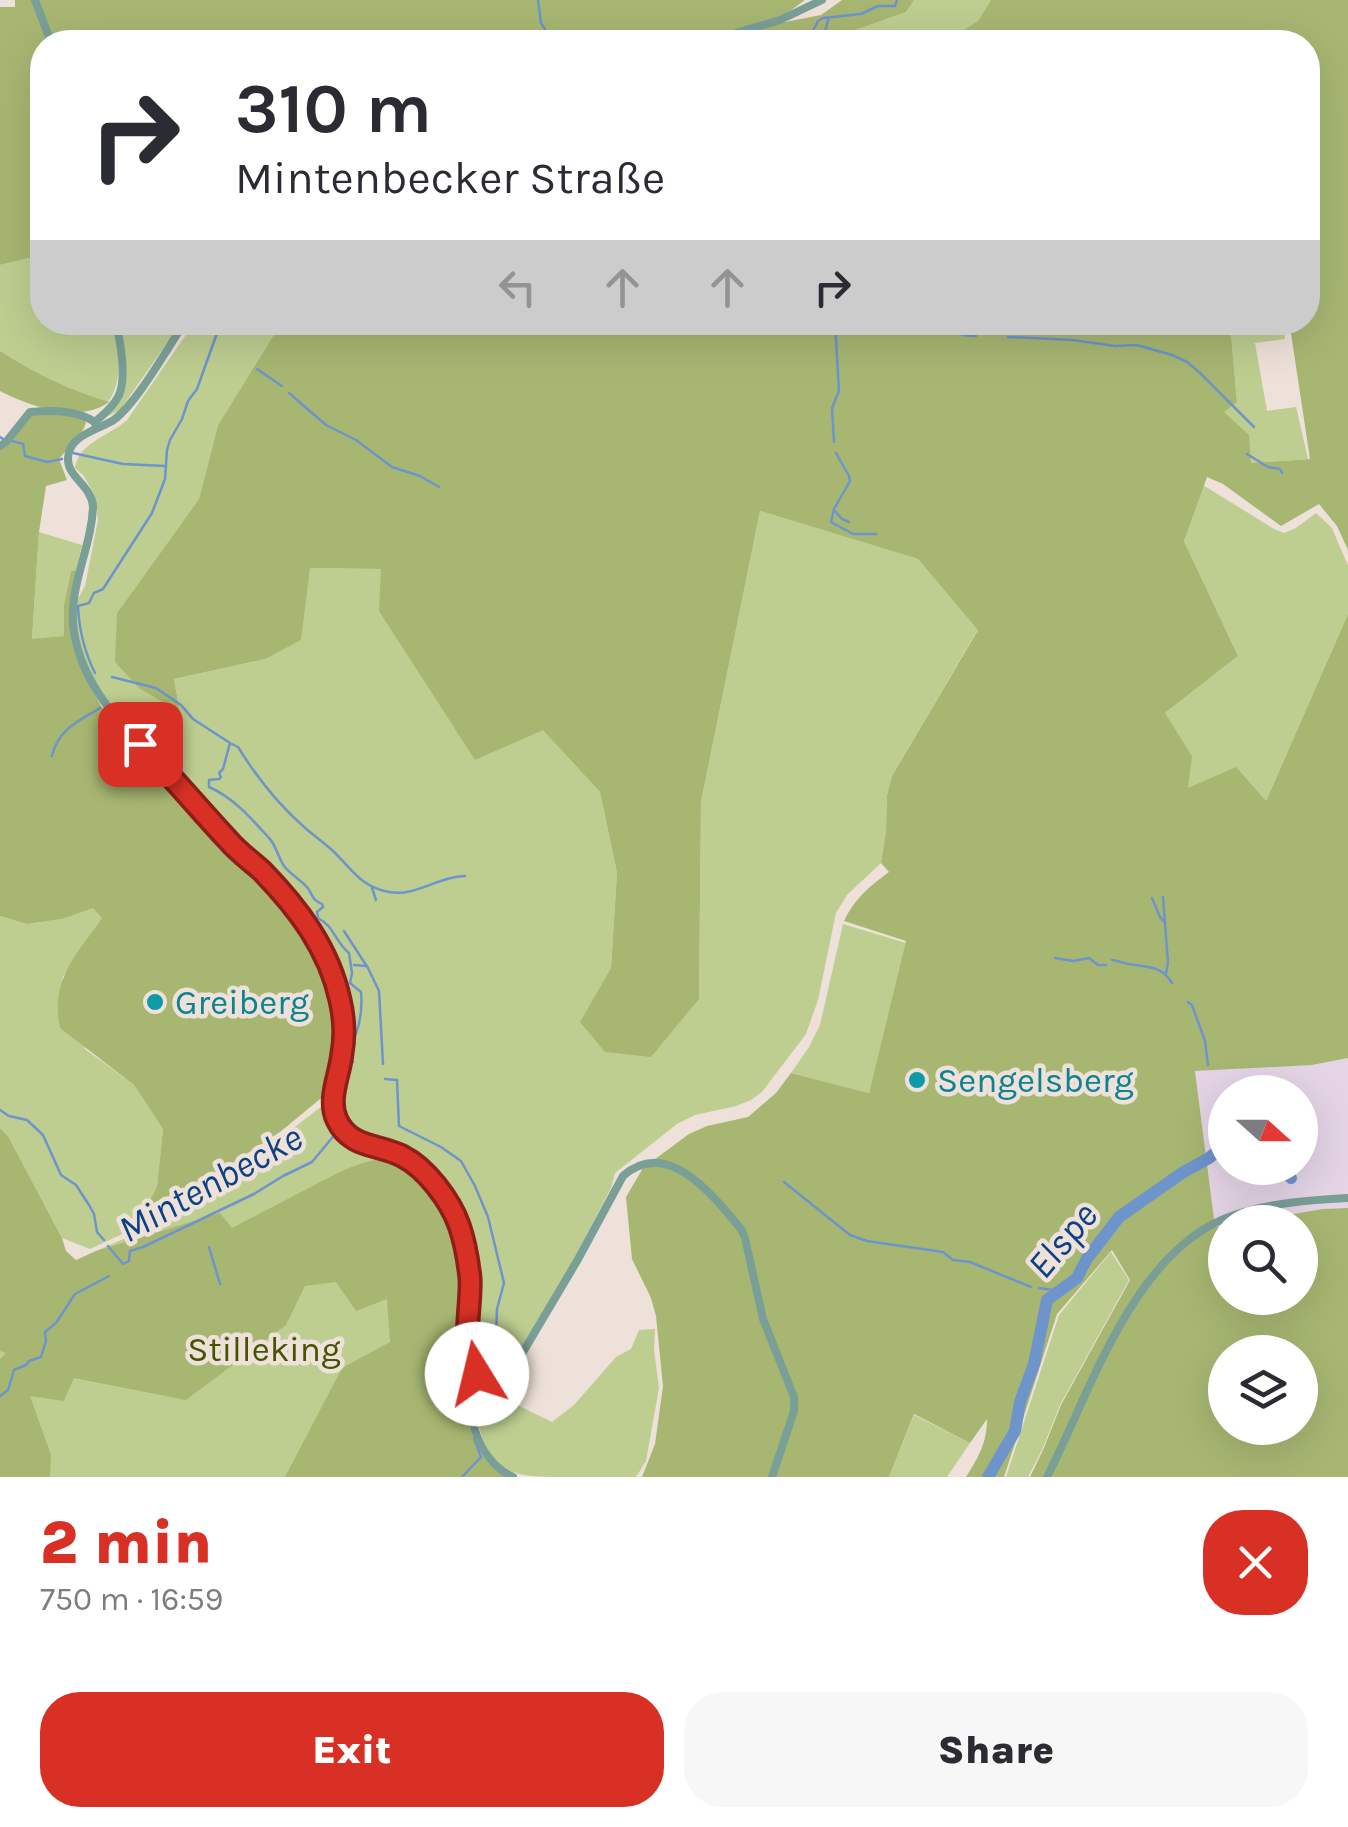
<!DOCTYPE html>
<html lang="en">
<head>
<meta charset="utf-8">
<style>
  :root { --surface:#fff; --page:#f7f7f7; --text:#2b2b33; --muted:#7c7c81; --accent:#d93025 }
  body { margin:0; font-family:Karla,sans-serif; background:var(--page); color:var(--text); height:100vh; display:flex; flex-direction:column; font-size:38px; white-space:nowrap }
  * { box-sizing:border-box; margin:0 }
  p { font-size:32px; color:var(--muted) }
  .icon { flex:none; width:55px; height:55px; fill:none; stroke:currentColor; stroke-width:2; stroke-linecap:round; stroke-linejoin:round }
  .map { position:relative; height:1477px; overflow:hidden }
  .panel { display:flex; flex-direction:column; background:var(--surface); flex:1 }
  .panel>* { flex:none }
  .hud { position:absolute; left:30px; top:30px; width:1290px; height:305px; border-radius:40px; box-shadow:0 10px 40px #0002; background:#fff; color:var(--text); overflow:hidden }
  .needle { width:65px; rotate:111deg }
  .controls { position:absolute; left:1208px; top:1075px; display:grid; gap:20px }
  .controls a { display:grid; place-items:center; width:110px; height:110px; border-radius:50%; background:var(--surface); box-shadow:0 10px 40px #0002; font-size:50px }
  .pin { position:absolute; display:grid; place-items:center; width:85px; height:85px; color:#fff; margin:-42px; border-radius:20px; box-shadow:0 5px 15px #0006 }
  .me { position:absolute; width:110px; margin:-55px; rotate:351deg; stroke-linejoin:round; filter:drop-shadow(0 0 8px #0008) }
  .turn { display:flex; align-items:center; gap:35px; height:210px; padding:0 40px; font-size:45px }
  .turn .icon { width:130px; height:130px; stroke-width:2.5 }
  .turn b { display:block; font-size:70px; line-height:85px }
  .lanes { display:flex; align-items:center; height:95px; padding:0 40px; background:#0003; justify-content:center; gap:50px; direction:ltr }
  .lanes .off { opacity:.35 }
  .round { display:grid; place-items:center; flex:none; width:105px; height:105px; border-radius:40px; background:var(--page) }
  .summary { display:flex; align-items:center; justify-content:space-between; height:170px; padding:0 40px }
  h1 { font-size:60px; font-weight:800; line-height:75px; color:var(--accent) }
  .action { display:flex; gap:20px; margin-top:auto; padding:20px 40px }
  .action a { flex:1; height:115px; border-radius:40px; background:var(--accent); color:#fff; font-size:40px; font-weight:800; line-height:115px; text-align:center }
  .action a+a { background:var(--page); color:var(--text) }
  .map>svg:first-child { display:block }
  .industrial { fill:#e4d4e6; fill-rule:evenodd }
  .green { fill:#bece90 }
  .forest { fill:#a7b772; fill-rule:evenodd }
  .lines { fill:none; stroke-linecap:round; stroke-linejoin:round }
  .stream { stroke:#6e94cc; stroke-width:2.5 }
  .river { stroke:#6e94cc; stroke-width:12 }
  .minor { stroke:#7a9f97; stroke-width:8 }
  .route-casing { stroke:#8d1f18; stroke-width:25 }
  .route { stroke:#d93025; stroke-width:18 }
  .culture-dot { fill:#0f9aa8; stroke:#eee1d9; stroke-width:4 }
  .labels { text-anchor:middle; stroke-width:9; stroke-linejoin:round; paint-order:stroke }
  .culture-label { font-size:35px; fill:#0d838f; stroke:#eee1d9; text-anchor:start }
  .park-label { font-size:35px; fill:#465300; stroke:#eee1d9 }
  .water-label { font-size:38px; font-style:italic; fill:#0e4184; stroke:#eee1d9 }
</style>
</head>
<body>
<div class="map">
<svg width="1348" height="1477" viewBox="0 0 1348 1477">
  <rect width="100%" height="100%" fill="#eee1d9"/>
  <path class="industrial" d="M1348,1058V1208L1323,1209L1246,1222H1225V1226L1215,1228L1195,1070L1312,1065ZM1225,1092H1300V1168H1225Z"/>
  <g class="green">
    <path d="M914,0H991L978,21L944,42H822L906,12Z"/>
    <path d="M42,255V322L112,323L115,328C118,354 124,380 108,402C69,390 35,373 0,351V265Z"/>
    <path d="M118,323H181L120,410L100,420C126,393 123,363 121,328Z"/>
    <path d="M194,323H281L218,425L199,499L117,613L180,711L174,679L265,659L310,568L382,569L543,729L600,792L617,873L611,968L581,1022L699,999L701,802L760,511L918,559L978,629L892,776L887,795L886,830L881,863L847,895L836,913L818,1000L806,1034L762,1092L751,1100L736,1106L695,1115L677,1124L615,1173L611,1188L570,1266L514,1360C505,1370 495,1374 481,1372L472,1364L473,1280L460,1221L414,1160L397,1149L363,1140L339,1120L336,1111L345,1023L325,949L264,869L218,824L178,776L142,742L103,698L92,679L75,631V604L85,586L98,520L93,492L83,475L75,468C78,443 109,436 127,420Z"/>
    <path d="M1230,323H1283L1285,339L1255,343L1267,411L1296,407L1308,459L1266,462L1258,488L1226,422L1193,367L1237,402Z"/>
    <path d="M1203,485L1274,529L1284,533L1296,528L1316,513L1332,528L1348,566V614L1266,801L1187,788L1165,713L1238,656L1184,541Z"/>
    <path d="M39,532L82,545L76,571H71L64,604V636L32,640Z"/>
    <path d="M93,907L103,919L62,978L85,1049L134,1085L163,1129L157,1186L144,1213L131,1230L90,1249L62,1238L8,1136L0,1128V916L27,924L62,919Z"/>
    <path d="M843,924L906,943L869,1093L791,1073L809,1047L820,1025Z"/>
    <path d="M322,1106L334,1123L338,1136L368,1156L369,1150L386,1152L405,1162L435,1192L468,1287L465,1334L387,1477H0V1324L96,1251L128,1237L287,1133Z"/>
    <path d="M1111,1252L1129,1280L1060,1405L1042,1450L1028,1477H1006L1059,1315Z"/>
    <path d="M655,1329L654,1350L659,1388L646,1461L636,1477C612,1477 588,1477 564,1477C518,1477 494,1477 479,1427C475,1413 468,1395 477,1382L506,1383L507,1400L552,1422L574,1405L616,1357L631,1349L639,1330Z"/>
    <path d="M914,1415L970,1443L947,1477H889Z"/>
  </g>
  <g class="forest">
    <path d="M15,0H805L775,22V24L821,15L842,0H914L906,12L822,42H42V255L0,265V7H15Z"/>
    <path d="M991,0H1348V550L1337,526L1319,504L1281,526L1223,484L1207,477L1184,541L1238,656L1165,713L1192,756L1188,788L1236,767L1266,801L1348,614V1058L1312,1065L1195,1071L1215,1227L1225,1226V1298H1300V1222H1246L1323,1209L1348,1208V1477H1030L1043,1450L1061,1405L1130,1280L1112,1250L1057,1314L1004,1477H966C978,1458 987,1443 987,1419L970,1443L914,1414L889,1477H642L655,1444L663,1386L656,1316L651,1298L632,1259L626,1197L643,1168L689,1134L707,1126L748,1117L776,1093L791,1073L869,1093L906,941L844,921C854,899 870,886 889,872L881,863L886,830L887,795L892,776L978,630L918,559L760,511L701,802L699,999L651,1057L605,1052L580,1022L611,968L617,873L600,792L543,730L475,760L379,611L381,569L310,568L301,640L265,659L174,679L180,712L140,689L115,662L117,613L199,499L218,425L281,323H1230L1237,402L1224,412L1249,435L1251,463L1310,459L1290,327H1283V323L1308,322V42H944L978,21ZM1225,1352H1300V1428H1225Z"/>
    <path d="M0,351C35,373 69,390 109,402C79,424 29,406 0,391Z"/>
    <path d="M35,414H63L84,420L86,423L83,430L59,459L67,480L46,486L39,532L32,639L64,636V604L71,571H76L71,602L87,680L101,706L137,749L186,796L222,841L258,871L305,927L316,946L331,983L340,1048L331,1085L325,1095L280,1132L131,1230L144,1213L157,1186L163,1129L134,1085L60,1028C50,979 76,956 102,918L93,908L62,919L27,924L0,916V448L27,418Z"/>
    <path d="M0,1128L8,1136L62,1238L66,1251L76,1260L96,1251L220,1213L232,1228C257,1215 282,1202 307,1189C327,1178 348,1167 370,1161C388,1157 407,1164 420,1175C448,1200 462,1233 466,1270C474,1329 440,1444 508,1477H285L342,1368L390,1342L387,1299L356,1311L336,1282L305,1286L286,1325L186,1400L74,1378L64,1401L30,1396L51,1455L50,1477H0V1359L6,1353L0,1351Z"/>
  </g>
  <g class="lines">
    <g class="stream">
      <path d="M538,0L541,23L553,42"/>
      <path d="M793,42L813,31L818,21L823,18L861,14L878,6H895L897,0"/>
      <path d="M822,42L829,17"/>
      <path d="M932,322C944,331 962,336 976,336"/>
      <path d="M1008,337L1073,340L1115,346L1137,345L1172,355L1187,362L1199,372L1254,427"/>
      <path d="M257,369L282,386"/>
      <path d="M289,393L326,425L356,440L392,467L420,476L439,487"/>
      <path d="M0,437L3,439"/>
      <path d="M12,441L23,444L25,456L47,462L62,459"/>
      <path d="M834,442L832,408L839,391L835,322"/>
      <path d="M73,453L123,464L165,466"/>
      <path d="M836,453L849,476L850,481L834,509L831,522L853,534H876"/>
      <path d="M1247,454L1268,467L1280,469L1282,473"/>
      <path d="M835,511L842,519L849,522"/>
      <path d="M95,673C84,651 79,630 78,606L89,603L94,593L103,589L152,513L165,479L167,450L170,440L182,419L188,401L197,389L221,322"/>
      <path d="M112,677L156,688L181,705L193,719L230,743L223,769L219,773L221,777L219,779L209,780V787C234,798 251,818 269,838C276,845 278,857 284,866C290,874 302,881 307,887C314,896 310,898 322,904L323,907L317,912L318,918C334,926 336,943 349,953L352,973L350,983L361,992C363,1014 359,1032 348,1051L353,1062C338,1074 337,1100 341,1118"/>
      <path d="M232,744L238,747C256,776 278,804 303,826C313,835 324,843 333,851C353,870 361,887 389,892C416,897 439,876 465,876"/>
      <path d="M52,756C58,729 79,721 100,708"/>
      <path d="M372,888L376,900"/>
      <path d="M1163,897L1168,963L1166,973"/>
      <path d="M1152,898L1160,917L1165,922"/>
      <path d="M344,931L366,965"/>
      <path d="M1055,958L1073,961L1089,958L1098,965H1106"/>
      <path d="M1112,960C1120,961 1128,965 1136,965C1152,967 1163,968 1172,983"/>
      <path d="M354,965L367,966L379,991L383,1064"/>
      <path d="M1188,1002L1192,1005L1205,1041L1208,1065"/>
      <path d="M385,1079L397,1080L399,1126L441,1147L461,1161L475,1186L488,1217L504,1283L497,1309L495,1358L493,1363L479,1369"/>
      <path d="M0,1110L9,1116L27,1120L43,1135L61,1175L76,1185L89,1205L94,1214L97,1232L104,1240"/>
      <path d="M784,1182L850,1235L867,1241L943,1252L953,1260L970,1262L1031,1287"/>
      <path d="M108,1246L123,1264L129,1261L130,1251L143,1247L254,1194L283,1176L312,1162L337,1132"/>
      <path d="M209,1247L220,1284"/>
      <path d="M1039,1288L1060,1291"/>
      <path d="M494,1361L507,1367"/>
      <path d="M0,1396L8,1390L14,1370L26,1365L29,1361L41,1357L46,1341L45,1332L56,1323L75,1294L109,1276"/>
      <path d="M462,1477L481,1457L474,1438"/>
    </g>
    <g class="river">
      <path d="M1282,1168L1291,1178"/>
      <path d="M988,1477L1015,1431L1020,1402L1034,1364L1047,1300L1077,1278L1086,1260L1119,1217L1182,1173L1209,1158L1225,1145"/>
    </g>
    <g class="minor">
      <path d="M35,0L51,42"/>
      <path d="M706,42L780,20L822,0"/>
      <path d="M185,322C167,349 138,401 115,419C100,430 69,434 68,458C67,477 91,485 93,506C92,548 67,588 74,632C84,695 133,735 175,779C194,799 210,822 229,842C238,851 248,859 257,867C283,891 307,919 322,950C336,977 344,1007 344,1038C343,1066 324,1100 341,1126C355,1148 379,1145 400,1155C424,1166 449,1198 458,1223C468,1246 471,1273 471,1297C470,1321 462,1350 473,1372"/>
      <path d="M96,428L95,422C103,415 113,407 118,397C127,381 121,340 115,322"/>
      <path d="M0,446L6,442L30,412C52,410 76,410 95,422"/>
      <path d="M473,1372C485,1378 502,1378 513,1369L577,1261L623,1176C668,1136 714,1197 741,1229L745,1238L763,1319L794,1397V1411L772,1477"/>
      <path d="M473,1372C462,1407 477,1461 513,1477"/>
      <path d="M1047,1477C1091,1391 1134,1248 1234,1215C1270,1203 1310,1200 1348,1198"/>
    </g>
  </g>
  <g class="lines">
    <g class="route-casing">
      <path id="route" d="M140,744C171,775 198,808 228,840C238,852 251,861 262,871C298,908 329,949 340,1000C344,1017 345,1036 342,1053C340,1075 327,1099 337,1120C350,1148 378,1144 402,1156C426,1168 450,1200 459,1225C465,1242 468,1260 470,1278C472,1304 459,1356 477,1374"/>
    </g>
    <use href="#route" class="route"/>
  </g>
  <g class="culture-dot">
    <circle cx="155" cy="1002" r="10"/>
    <circle cx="917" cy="1080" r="10"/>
  </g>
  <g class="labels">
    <g class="culture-label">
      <text x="175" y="1014">Greiberg</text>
      <text x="937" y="1092">Sengelsberg</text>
    </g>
    <g class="park-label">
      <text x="264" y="1361">Stilleking</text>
    </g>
    <g class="water-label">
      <text transform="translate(210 1183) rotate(-29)" y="13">Mintenbecke</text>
      <text transform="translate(1062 1240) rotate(-50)" y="13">Elspe</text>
    </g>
  </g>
</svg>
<div class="controls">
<a><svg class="needle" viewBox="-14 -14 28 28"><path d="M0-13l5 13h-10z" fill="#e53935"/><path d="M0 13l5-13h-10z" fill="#7c7c81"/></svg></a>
<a><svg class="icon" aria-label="search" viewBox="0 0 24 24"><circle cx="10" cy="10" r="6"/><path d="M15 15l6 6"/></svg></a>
<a><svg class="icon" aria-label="layers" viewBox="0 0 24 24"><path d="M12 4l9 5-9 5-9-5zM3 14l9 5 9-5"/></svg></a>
</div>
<div class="pin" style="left:140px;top:744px;background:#d93025"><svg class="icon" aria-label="arrive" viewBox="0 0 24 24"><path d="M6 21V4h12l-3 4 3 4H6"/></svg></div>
<svg class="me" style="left:477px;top:1374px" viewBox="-20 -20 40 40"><circle r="19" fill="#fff"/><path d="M0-13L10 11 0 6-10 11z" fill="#d93025"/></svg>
<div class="hud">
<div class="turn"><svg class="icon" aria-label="right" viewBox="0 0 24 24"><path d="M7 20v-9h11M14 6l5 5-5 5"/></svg><div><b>310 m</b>Mintenbecker Straße</div></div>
<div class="lanes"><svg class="icon off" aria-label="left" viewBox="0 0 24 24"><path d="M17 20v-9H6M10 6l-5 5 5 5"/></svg><svg class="icon off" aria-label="ahead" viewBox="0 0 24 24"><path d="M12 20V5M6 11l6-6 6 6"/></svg><svg class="icon off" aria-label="ahead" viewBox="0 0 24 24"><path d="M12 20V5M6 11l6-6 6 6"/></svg><svg class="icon" aria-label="right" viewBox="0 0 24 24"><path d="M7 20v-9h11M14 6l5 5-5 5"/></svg></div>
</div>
</div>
<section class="panel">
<div class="summary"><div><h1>2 min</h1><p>750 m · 16:59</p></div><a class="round" style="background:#d93025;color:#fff"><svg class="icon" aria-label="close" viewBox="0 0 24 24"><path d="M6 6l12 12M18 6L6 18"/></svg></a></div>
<div class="action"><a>Exit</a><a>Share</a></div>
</section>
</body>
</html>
